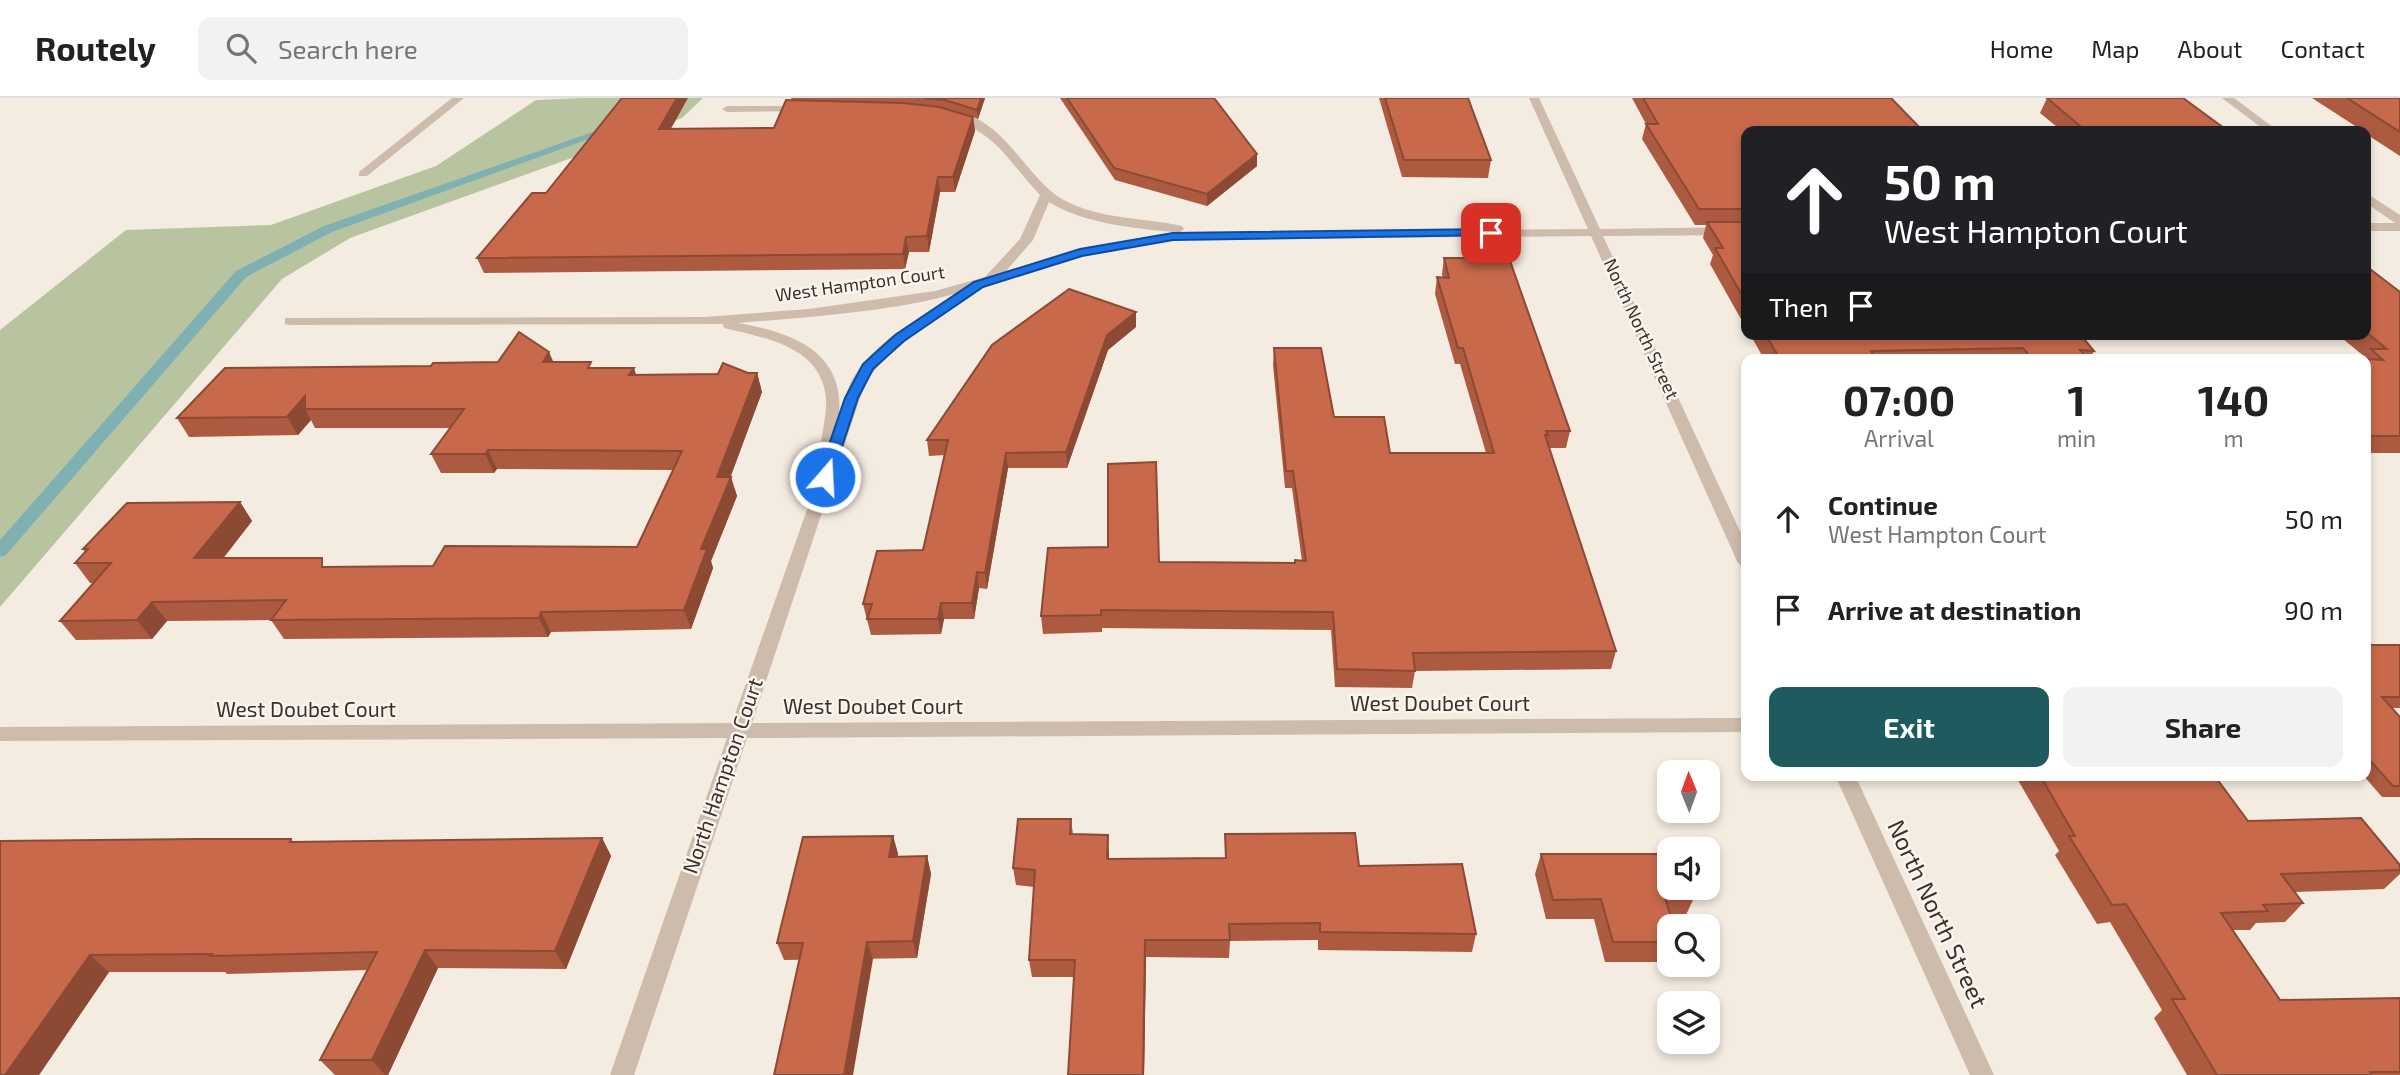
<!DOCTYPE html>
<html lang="en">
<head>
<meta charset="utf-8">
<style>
  :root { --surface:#fff; --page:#f2f2f2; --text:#222; --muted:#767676; --line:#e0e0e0; --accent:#1f5a5e }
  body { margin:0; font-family:"Exo 2",sans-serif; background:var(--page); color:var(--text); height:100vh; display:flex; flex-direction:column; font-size:26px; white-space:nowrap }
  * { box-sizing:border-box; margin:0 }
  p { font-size:23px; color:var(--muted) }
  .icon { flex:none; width:38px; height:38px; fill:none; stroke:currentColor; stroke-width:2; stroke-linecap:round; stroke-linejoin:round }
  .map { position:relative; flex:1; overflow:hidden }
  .panel { position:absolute; left:1741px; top:256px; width:630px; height:427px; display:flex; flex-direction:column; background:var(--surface); border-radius:14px; box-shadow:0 4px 10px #0003 }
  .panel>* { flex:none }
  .banner { position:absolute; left:1741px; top:28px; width:630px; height:214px; border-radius:14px; box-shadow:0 4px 10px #0003; background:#202124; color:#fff; overflow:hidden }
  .needle { width:46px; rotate:359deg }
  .fabs { position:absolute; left:1657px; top:662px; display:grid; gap:14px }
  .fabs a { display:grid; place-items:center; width:63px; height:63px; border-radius:14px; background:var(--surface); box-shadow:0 4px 10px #0003; font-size:35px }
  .pin { position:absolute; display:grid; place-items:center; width:60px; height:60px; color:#fff; margin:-30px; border-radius:14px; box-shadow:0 4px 10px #0006 }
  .me { position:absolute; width:77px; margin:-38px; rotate:19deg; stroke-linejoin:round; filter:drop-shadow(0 0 5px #0008) }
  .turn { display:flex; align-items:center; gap:24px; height:147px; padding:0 28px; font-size:32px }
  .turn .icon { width:91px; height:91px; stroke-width:2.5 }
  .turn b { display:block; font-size:49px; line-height:60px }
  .then { display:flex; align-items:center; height:66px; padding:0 28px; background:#0003; gap:14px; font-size:26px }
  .eta { display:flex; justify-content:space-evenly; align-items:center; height:119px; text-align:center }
  .eta b { font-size:42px; font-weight:700; line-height:49px }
  .cta { display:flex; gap:14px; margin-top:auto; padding:14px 28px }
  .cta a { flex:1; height:80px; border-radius:14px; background:var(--accent); color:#fff; font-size:28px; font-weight:700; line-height:80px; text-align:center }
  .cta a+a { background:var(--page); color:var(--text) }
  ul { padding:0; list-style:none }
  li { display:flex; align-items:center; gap:21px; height:91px; padding:0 28px }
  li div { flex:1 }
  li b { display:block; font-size:26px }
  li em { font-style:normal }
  header { display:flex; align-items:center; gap:42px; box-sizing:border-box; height:98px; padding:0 35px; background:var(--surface); border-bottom:2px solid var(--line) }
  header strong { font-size:33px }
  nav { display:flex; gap:38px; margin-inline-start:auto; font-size:24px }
  .search { width:490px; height:63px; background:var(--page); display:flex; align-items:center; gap:18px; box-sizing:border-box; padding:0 24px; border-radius:14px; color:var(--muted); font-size:26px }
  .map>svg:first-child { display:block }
  .green { fill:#b8c4a0 }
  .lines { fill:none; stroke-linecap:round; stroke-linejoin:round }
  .stream { fill:#7fb0b2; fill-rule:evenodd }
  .minor { fill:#cdbbac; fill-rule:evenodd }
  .wall { fill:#ac5a40 }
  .shaded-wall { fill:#8c4a34 }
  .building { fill:#c8694b; stroke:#8c4a34; stroke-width:2 }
  .route { fill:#1a73e8; stroke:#114b97; stroke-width:2 }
  .labels { text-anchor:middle; stroke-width:5; stroke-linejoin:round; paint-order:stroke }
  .far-street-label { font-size:18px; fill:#3b302b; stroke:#fbf5ee }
  .street-label { font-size:21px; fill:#3b302b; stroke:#fbf5ee }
  .near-street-label { font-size:24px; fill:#3b302b; stroke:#fbf5ee }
</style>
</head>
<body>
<header>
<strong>Routely</strong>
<div class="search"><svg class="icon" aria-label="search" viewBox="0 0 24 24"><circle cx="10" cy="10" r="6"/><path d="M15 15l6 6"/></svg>Search here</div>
<nav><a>Home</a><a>Map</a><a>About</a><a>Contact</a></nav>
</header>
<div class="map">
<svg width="2400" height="977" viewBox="0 0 2400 977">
  <rect width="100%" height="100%" fill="#f4ebe1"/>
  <path class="green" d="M582,0H703L682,20L350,140L282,181L0,509V232L126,132L271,127L436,68L536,2Z"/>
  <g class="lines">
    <path class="stream" d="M607,29L616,31L332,134L246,179L6,457L0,459V442L236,173L324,128Z"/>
    <g class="minor">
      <path d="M452,0H464L367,78H359V74Z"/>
      <path d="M1529,0H1539L1600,131L1746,129V137L1603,138L1746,446V469L1740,467L1737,463L1591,138L1173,142L1082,158L971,191L975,194L973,197C934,224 892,246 865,285L752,625L1746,620V634L747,640L634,977H610L727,640L0,643V629L732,625L829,349L821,344C823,330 827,314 826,300C821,248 765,240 724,230L723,226L290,227L285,226V220L705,219L809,211L935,193L985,179L1020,141L1040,97C1007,62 998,36 949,20V16C999,10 1025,80 1062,101C1099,122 1142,119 1182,128L1184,131L1180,134L1588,131ZM1049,104C1085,126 1133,130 1174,134L1080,151L1006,173L1033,142ZM958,195C922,220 870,244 850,286C846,296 843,307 839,317C845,253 791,234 738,225C808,219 891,214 958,195Z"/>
      <path d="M2222,0H2234L2278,33H2266Z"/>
      <path d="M806,8L811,11L810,13L727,14L722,11L727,8Z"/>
      <path d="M2366,95L2400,117V133H2366V125H2395L2366,105Z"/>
      <path d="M1835,677H1855L1994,977H1970Z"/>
    </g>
  </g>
  <g class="wall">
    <path d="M791,0H985L978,21L973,19L975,33L955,94H940L929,154H909L905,171L484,175L477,160L671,31L774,30L792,2Z"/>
    <path d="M1060,0H1214L1257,68L1207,108L1115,82Z"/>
    <path d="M1379,0H1468L1491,62L1488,80L1402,79Z"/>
    <path d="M1632,0H1891L1746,33V230L1710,166L1713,157L1703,140L1706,127H1695L1642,41L1646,26Z"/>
    <path d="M2047,0L2228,33H2062L2040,15Z"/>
    <path d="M2312,0H2400V58L2366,36V33H2363Z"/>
    <path d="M1444,160L1570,333L1566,350H1549L1616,553L1611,571L1415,573L1412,590L1335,589L1331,532L1102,530V534L1043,536L1041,518L1159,464L1294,465L1302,463L1292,390H1285L1273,267L1274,250L1334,319L1390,355H1486L1460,266H1455L1435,196L1437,179L1443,180L1442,176Z"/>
    <path d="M2366,168L2400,194V355H2366V261H2364L2365,259L2337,236H2366Z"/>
    <path d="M1136,229L1108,252L1067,370H1008L987,491L979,490L974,521H944L941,536L871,537L863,506L923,452L945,357L929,358L927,342Z"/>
    <path d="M1750,236H2091L2089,239H2083L2094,253L2090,261H1764Z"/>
    <path d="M554,264L636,277L757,275L762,294L730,379L737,398L711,463L713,470L691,531L551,534L548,539L284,541L271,522L167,523L152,541L76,542L60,523L94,485H90L75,465L85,454L83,451L240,404L252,423L223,460L328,469L433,468L637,449L673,372L497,371L494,375H441L431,356L450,330H315L311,322L298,337L189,339L177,320Z"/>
    <path d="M2366,547H2400V610H2392L2400,619V699H2382L2363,677H2366Z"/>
    <path d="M2015,677H2214L2248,723L2400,767V776L2384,791L2295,794L2303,805L2285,824L2256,825L2250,832H2233L2280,902L2400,900V977H2187L2154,920L2162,912L2110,824L2097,826L2055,757L2059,753Z"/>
    <path d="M1071,721L1073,736L1109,755V761L1225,760V736L1359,768L1476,836L1472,854L1318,852V842L1230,843L1229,860L1146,859L1144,977H1068L1074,879H1032L1029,862L1034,789L1016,787L1013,770Z"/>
    <path d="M893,738L898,756L897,759L927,758L931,776L917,860L784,862L777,845Z"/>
    <path d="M602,740L611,758L566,871L438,870L388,977H335L320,962L368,872L227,876L225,874H109L39,977H0V743L291,741L293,744Z"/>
    <path d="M1541,756L1694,800L1685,819L1671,820L1670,828V864H1605L1594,821H1546L1535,776Z"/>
  </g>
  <g class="shaded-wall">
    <path d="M677,0H688L663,45L659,31Z"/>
    <path d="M981,0H985L978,21L977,12Z"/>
    <path d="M973,19L975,33L955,94L953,79Z"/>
    <path d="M1257,56V68L1207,108V96Z"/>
    <path d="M938,79L940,94L929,154L927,138Z"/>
    <path d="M906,139L909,154L905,171L903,156Z"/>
    <path d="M1136,214V229L1108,252L1067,370L1066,354L1107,237Z"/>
    <path d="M549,254L557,272L543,264Z"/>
    <path d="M634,270L640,289L629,277Z"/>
    <path d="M757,275L762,294L728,386L731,379L737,398L711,463L713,470L691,531L684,512L701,451L717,379Z"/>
    <path d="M305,298V311L311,322L298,337L287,319Z"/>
    <path d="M488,352L497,371L494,375L485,356Z"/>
    <path d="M1006,355L1008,370L987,491L985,475Z"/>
    <path d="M240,404L252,423L208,480L194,460Z"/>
    <path d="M977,474L979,490L974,521L972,505Z"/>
    <path d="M152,504L167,523L152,541L137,522Z"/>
    <path d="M941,505L944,521L941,536L938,521Z"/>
    <path d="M541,514L551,534L548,539L539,520Z"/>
    <path d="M1108,737L1109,755L1108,779L1107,761Z"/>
    <path d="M893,738L898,756L894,776L889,759Z"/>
    <path d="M602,740L611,758L566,871L555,853Z"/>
    <path d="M927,758L931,776L917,860L913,843Z"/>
    <path d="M1145,842L1146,859L1144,977H1143Z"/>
    <path d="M867,844L873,861L853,977H844Z"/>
    <path d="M425,852L438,870L388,977H385L372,962Z"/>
    <path d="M90,857L109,874L39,977H5Z"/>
  </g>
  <g class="building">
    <path d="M622,0H677L659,31L774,30L786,2L903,5L939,9L973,19L953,79H938L927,138L906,139L903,156L477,160L532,95H546Z"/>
    <path d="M924,0H981L977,12L945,2Z"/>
    <path d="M1067,0H1214L1257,56L1207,96L1114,70Z"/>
    <path d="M1385,0H1468L1491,62H1404Z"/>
    <path d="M1643,0H1891L1923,33H1746V111H1699L1646,26H1658Z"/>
    <path d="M2047,0H2183L2228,33H2086Z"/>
    <path d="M2347,0H2400V34Z"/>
    <path d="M1707,124H1746V204L1715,150H1723Z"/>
    <path d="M1444,160H1509L1570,333H1546L1548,337H1545L1616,553L1413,555L1415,573L1337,571L1333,514L1101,512V517L1041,518L1048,450L1108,449V366L1156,364L1159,464L1295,465V462L1306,463L1293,373H1286L1274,250H1321L1334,319H1384L1390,355H1494L1463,250H1458L1437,179L1449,180Z"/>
    <path d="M2366,168L2400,194V338H2366V261L2383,262L2371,251H2387L2366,234Z"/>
    <path d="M1069,191L1136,214L1107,237L1066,354L1006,355L985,475L977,474L972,505H941L938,521H867L872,506H863L877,453L923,452L948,342H927L992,247Z"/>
    <path d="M519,234L549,254L543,264H591L588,270H634L629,277L718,276L723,265L748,275H757L717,379H731L701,451H707L684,512L541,514L539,520L271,522L286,502L152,504L137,522L60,523L111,465H75L88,451H83L127,405L240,404L194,460H322V469L433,468L445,448L637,449L682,353L488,352L485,356H431L464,311H305V298L287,319L177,320L225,270L431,268L433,265L498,264Z"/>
    <path d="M1765,236H2080L2094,253L2080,252L2088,261H2032L2023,250L1871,253L1876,261H1780Z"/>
    <path d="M2366,547H2400V599H2382L2400,619V688H2393L2366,658Z"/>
    <path d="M2040,677H2214L2248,723L2361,720L2400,767V772L2281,776L2303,805L2263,807L2268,813L2221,815L2280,902L2400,900V974H2370L2371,977H2217L2172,901H2185L2126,806L2112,807L2069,738H2075Z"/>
    <path d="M1018,721H1071L1070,736L1108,737L1107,761L1226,760L1225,736L1355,735L1359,768L1462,766L1476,836L1320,834V825L1229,826L1230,842H1145L1143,977H1068L1075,862H1029L1035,772L1013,770Z"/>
    <path d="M893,738L889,759L927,758L913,843L867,844L844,977H774L803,845H777L803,739Z"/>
    <path d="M602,740L555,853L425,852L372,962H320L377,854L210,858L212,856L90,857L5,977H0V743L198,741H291L290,744Z"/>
    <path d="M1541,756H1670V789H1690L1694,800H1665L1674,828H1670V844H1613L1601,801L1553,802Z"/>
  </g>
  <path class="route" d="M1491,131L1495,132V137L1173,142L1082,158L983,189L904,243L873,271L858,300L832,379L825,383L818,379L845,300L863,266L895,237L974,184L1080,151L1173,135Z"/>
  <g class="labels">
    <g class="far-street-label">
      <text transform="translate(860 186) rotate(-8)" y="6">West Hampton Court</text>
      <text transform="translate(1641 231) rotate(65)" y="6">North North Street</text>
    </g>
    <g class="street-label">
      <text x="1440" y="613">West Doubet Court</text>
      <text x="873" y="616">West Doubet Court</text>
      <text x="306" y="619">West Doubet Court</text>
      <text transform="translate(723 678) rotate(-71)" y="7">North Hampton Court</text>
    </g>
    <g class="near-street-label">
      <text transform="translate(1937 816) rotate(65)" y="8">North North Street</text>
    </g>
  </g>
</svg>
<div class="fabs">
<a><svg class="needle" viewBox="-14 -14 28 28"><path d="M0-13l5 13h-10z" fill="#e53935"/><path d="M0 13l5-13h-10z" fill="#767676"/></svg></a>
<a><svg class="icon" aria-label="sound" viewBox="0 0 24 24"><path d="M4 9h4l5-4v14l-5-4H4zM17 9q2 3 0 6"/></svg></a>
<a><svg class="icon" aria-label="search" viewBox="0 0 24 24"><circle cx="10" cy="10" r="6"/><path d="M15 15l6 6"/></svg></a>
<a><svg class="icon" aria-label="layers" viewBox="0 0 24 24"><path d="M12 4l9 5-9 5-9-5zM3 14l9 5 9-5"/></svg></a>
</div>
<div class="pin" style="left:1491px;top:135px;background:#d93025"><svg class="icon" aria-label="arrive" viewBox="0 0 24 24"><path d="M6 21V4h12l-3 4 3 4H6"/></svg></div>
<svg class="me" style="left:825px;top:379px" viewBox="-20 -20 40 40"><circle r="17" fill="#1a73e8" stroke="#fff" stroke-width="3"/><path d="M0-11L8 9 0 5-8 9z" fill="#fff"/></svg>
<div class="banner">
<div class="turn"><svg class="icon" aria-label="ahead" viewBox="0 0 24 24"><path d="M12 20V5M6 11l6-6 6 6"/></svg><div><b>50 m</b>West Hampton Court</div></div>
<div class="then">Then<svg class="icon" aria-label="arrive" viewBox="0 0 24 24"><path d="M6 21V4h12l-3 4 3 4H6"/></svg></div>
</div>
<section class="panel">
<div class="eta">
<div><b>07:00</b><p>Arrival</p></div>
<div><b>1</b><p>min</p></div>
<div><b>140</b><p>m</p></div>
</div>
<ul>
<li><svg class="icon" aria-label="ahead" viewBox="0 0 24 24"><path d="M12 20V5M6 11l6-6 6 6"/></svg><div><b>Continue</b><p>West Hampton Court</p></div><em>50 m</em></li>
<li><svg class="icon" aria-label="arrive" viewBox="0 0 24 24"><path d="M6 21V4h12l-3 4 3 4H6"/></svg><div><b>Arrive at destination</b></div><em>90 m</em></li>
</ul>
<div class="cta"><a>Exit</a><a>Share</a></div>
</section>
</div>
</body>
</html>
